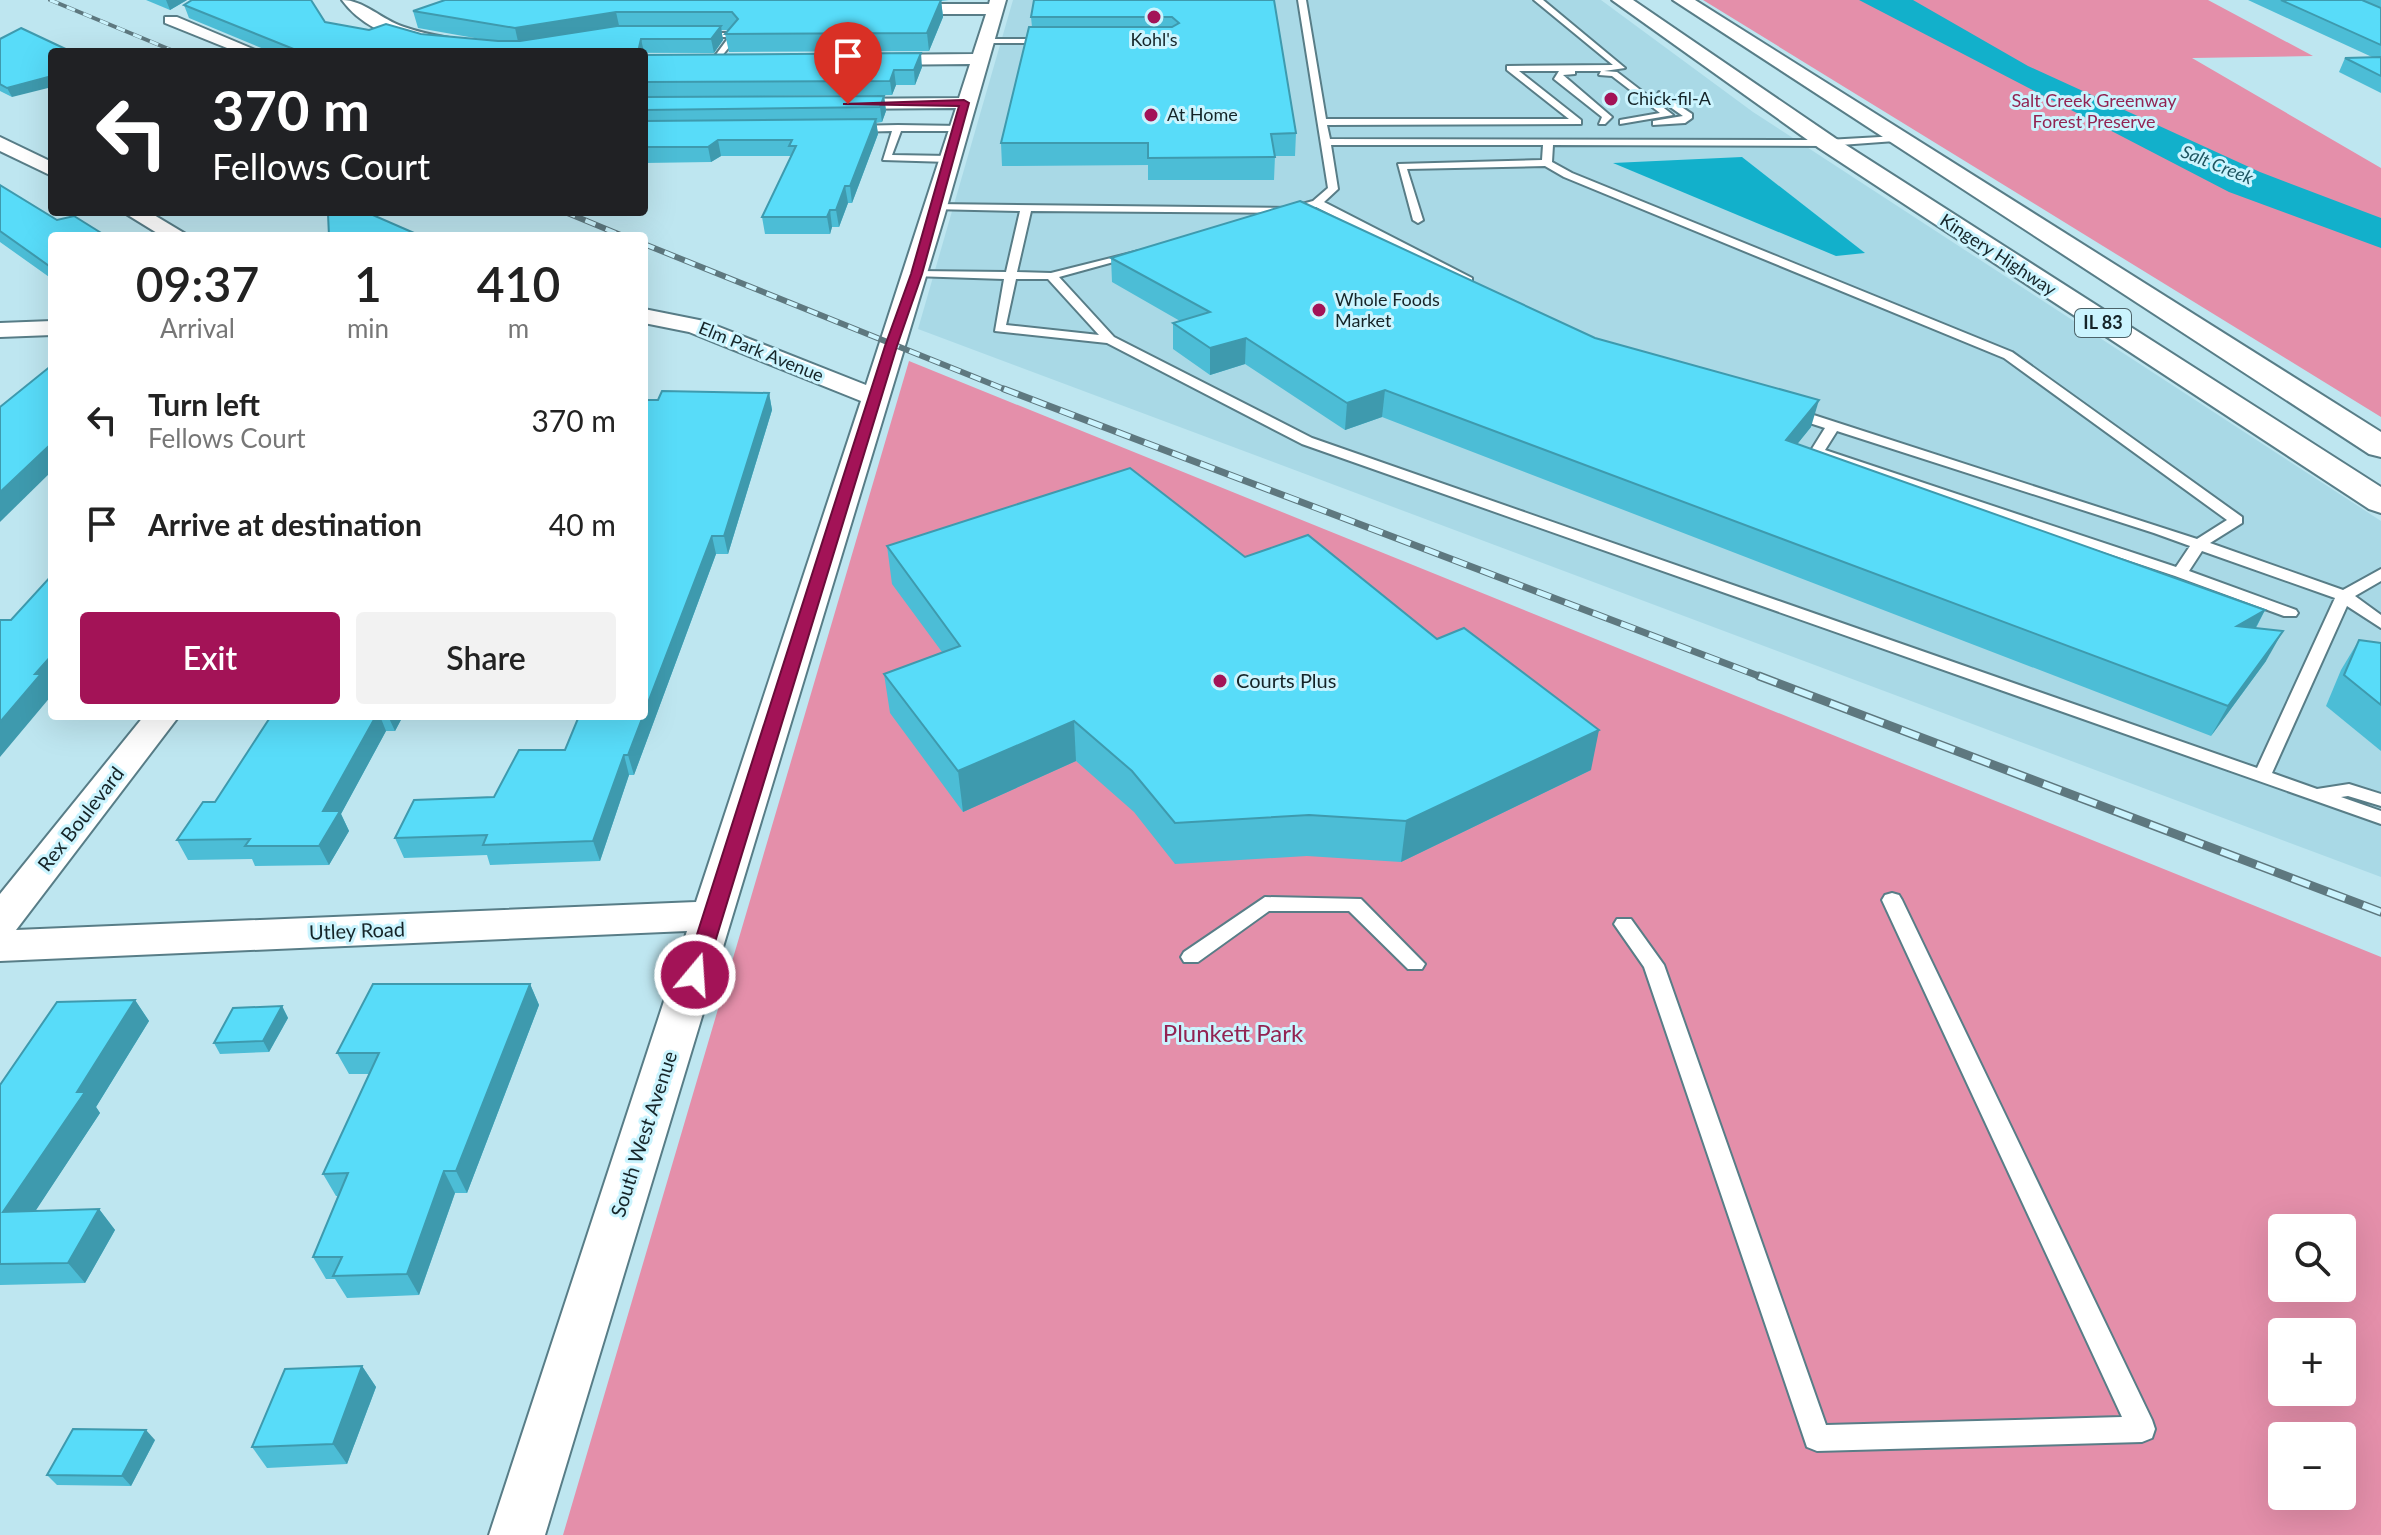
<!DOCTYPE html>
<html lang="en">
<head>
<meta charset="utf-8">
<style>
  :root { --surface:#fff; --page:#f2f2f2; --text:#222; --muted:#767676; --accent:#a31357 }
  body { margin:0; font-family:Lato,sans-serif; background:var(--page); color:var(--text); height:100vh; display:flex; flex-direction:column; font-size:30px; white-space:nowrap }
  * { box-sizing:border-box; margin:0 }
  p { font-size:26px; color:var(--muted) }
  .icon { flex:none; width:44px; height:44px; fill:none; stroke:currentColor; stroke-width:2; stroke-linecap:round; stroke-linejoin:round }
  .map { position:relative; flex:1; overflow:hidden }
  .details { position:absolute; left:48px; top:232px; width:600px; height:488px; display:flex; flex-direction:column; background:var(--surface); border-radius:8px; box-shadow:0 8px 32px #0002 }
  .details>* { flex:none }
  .top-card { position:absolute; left:48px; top:48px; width:600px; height:168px; border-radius:8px; box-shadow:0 8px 32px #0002; background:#202124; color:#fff; overflow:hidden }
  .buttons { position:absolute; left:2268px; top:1214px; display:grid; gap:16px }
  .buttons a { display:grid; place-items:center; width:88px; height:88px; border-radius:8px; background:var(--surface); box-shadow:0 8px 32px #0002; font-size:40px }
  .pin { position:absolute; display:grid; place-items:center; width:68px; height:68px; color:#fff; margin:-82px -34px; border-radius:50% 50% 50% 0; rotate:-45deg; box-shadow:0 0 8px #0007 }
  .pin .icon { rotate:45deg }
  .me { position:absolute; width:88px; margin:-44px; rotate:18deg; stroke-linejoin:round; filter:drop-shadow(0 0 6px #0008) }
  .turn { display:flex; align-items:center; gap:28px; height:168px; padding:0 32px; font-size:36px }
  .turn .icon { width:104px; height:104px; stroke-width:2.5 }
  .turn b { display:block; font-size:56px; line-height:68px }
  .eta { display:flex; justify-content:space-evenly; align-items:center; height:136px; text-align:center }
  .eta b { font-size:48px; font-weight:600; line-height:56px }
  .primary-button { display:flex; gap:16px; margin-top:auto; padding:16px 32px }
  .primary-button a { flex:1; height:92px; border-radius:8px; background:var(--accent); color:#fff; font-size:32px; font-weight:600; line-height:92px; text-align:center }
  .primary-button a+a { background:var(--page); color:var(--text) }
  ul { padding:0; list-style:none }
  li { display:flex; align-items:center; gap:24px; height:104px; padding:0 32px }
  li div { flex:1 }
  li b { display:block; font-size:30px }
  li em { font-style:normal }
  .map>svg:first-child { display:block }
  .built { fill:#a9d9e6 }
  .green { fill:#e48faa; fill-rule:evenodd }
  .water { fill:#12b0cb }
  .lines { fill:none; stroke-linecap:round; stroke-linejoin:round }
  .lane-casing { stroke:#587d87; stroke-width:4 }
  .street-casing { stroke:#587d87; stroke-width:4 }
  .highway-casing { stroke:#587d87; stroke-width:4 }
  .lane { fill:#fff; fill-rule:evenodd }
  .street { fill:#fff; fill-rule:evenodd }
  .highway { fill:#fff; fill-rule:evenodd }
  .rail-far3-casing { stroke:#5e787f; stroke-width:4 }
  .rail-far2-casing { stroke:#5e787f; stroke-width:6 }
  .rail-far1-casing { stroke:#5e787f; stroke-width:7 }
  .rail-casing { stroke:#5e787f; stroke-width:9 }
  .rail-far3 { stroke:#cbf4fe; stroke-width:3; stroke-dasharray:9; stroke-linecap:butt }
  .rail-far2 { stroke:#cbf4fe; stroke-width:4; stroke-dasharray:11; stroke-linecap:butt }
  .rail-far1 { stroke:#cbf4fe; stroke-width:5; stroke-dasharray:15; stroke-linecap:butt }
  .rail { stroke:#cbf4fe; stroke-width:6; stroke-dasharray:19; stroke-linecap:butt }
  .wall { fill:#4cbdd6 }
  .shaded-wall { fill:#3e9aae }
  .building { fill:#58dcf9; stroke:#3e9aae; stroke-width:2 }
  .route { fill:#a31357; stroke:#6a0c39; stroke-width:2 }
  .poi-dot { fill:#a31357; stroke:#cbf4fe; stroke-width:3 }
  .labels { text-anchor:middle; stroke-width:6; stroke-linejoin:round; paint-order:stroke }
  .far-poi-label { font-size:18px; fill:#152428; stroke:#cbf4fe; text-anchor:start }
  .far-park-label { font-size:18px; fill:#922352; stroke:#cbf4fe }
  .far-water-label { font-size:18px; font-style:italic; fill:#1e5561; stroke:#cbf4fe }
  .far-street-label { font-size:18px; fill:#152428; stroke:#cbf4fe }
  .shield { fill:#cbf4fe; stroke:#4c6268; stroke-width:2 }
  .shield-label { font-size:18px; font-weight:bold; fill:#152428 }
  .poi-label { font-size:20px; fill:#152428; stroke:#cbf4fe; text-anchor:start }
  .street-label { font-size:20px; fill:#152428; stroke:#cbf4fe }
  .near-park-label { font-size:24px; fill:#922352; stroke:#cbf4fe }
</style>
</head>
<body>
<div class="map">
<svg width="2381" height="1535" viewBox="0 0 2381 1535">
  <rect width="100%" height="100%" fill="#bee6f0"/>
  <path class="built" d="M1013,0H1601L1753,112L2381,521V877L918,329Z"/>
  <g class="green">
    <path d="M1703,0H2208L2313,56L2192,58L2381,168V417Z"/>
    <path d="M909,361L2381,957V1535H563ZM2282,1228H2342V1288H2282ZM2282,1332H2342V1392H2282ZM2282,1436H2342V1496H2282Z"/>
  </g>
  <g class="water">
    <path d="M1859,0H1913L2028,66L2260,172L2381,218V248L2229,192Z"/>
    <path d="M1742,157L1865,253L1836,256L1613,163Z"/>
  </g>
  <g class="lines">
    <g class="lane-casing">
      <g id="lane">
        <path d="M1298,0H1306L1326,119H1569L1507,70V66L1613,65L1534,0H1543L1625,68L1604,71L1617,72L1673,115L1620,124V120L1660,113L1612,76L1599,75L1601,71H1575V74L1563,75L1612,117L1605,124H1599L1602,117L1554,79L1559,71H1519L1581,120V124L1327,125L1330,139L1827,140L1898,136L1900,138L1895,141L1827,146L1553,145L1552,162L1572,173L2012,352L2242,517V523L2210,543L2343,590L2381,569V581L2355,596L2381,615V628L2347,606L2272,773L2317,789L2349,784L2381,794V806L2348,796L2341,797L2381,811V824L1302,444L1107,343L995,331L1004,279L913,276V272L917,271L1006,272L1020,211L931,209L930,207L935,204L1296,208V212L1292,213L1031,211L1017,272L1051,273L1139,251V255L1059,277L1114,337L1312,438L2257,768L2335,598L2202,551L2189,571L2296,610L2298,613L2296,616H2284L2175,576L1812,455L1810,452L1825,428L1785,415V409H1795L2197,539L2227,520L2004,358L1564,177L1545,166L1407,169L1423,220L1418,223L1413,220L1398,164L1542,160L1543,145H1331L1338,189L1324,202L1472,278V282H1464L1316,207L1302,208V204L1313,201L1328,188ZM1016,279H1048L1099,335L1006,325ZM1837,431L2154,533L2190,546L2176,567L1825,450Z"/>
        <path d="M695,33H735L739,35L716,63L712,60L729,37H698Z"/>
        <path d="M985,39H1049L1053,41L1049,43H982Z"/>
        <path d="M1659,92L1692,114V118L1685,123L1653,125V121L1683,116L1656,97Z"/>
        <path d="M898,125L961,126L963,128L958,131H901L892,155L949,156L954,159L949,162L883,160L892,131L852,132L847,129L852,126Z"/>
        <path d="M1892,893L1899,895L1902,900L2152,1420L2155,1429L2152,1438L2142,1442L1817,1451L1807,1447L1644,967L1614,924L1617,919H1631L1664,965L1826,1425L2122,1417L1882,900L1885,895Z"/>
        <path d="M1265,897L1361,899L1425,964L1422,969H1408L1349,911H1269L1198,962H1184L1181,957L1184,952Z"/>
      </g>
    </g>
    <g class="street-casing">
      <g id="street">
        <path d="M342,0C364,0 382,20 404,27C439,39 479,42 516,47L524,52C467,52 379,51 342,0Z"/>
        <path d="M990,0H1006L944,217L545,1535H489L687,931L0,961V894L144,716H179L16,930L696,902L861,401L689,332L644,323V309L704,321L866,385L956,108L838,109L829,104L838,99L959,98L970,64L873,65L865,60L873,55L973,54L986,14H893L885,9L893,4H989Z"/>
        <path d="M165,17H177L260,52H237L165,23Z"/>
        <path d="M0,137L52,162V176L0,151Z"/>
        <path d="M123,212H149L189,236H162Z"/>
        <path d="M52,321V335L0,337V323Z"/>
      </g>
    </g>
    <g class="highway-casing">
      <g id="highway">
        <path d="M1612,0H1633L1835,138L2381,487V513L2369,509L1819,148Z"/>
        <path d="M1673,0H1695L2381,432V457L2369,454Z"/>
      </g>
    </g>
    <use href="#lane" class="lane"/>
    <use href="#street" class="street"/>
    <use href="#highway" class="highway"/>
    <g class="rail-far3-casing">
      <path id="rail-far3" d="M50,0L176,52"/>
    </g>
    <g class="rail-far2-casing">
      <g id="rail-far2">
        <path d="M565,212L623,236"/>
        <path d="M644,244L1009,391"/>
      </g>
    </g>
    <g class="rail-far1-casing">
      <path id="rail-far1" d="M1004,389L1764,678"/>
    </g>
    <g class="rail-casing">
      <path id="rail" d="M1759,676L2381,912"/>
    </g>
    <use href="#rail-far3" class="rail-far3"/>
    <use href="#rail-far2" class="rail-far2"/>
    <use href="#rail-far1" class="rail-far1"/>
    <use href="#rail" class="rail"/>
  </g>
  <g class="wall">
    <path d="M146,0H187L170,10Z"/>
    <path d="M445,0H949L941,1L943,17L929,51L729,52L725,34L729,30H721L723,40L714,53L271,52L189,18L184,5L325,22L369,30L486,40L418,28L413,11Z"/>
    <path d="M1274,0L1296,133L1295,156H1275L1274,180H1148V165L1002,166L1001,143L1032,27L1031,17Z"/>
    <path d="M2248,0H2381V93L2339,72L2345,58L2372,57Z"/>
    <path d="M0,39L12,97L0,91Z"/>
    <path d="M644,55L922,67L915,85H896L892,95L644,97Z"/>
    <path d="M884,96L886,111L882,122L876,123L878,134L852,203H848L839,227H832L830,234H765L762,217L791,156H721L711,162L644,163V97Z"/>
    <path d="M0,185L57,220L52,236V279L0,242Z"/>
    <path d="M1111,258L1595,338L1811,427L1797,444L2265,610L2256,628L2266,661L2211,736L1382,417L1345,430L1245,364L1210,375L1173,349V323L1180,321L1112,282Z"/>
    <path d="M769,393L772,410L728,554H716L634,775H629L600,861L490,865L487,855L404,858L395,838L494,797L565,750L644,716V400Z"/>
    <path d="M887,546L1245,557L1591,770L1401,862L1307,856L1175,864L1134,812L1076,761L963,812L890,713L884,674L942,652L892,584Z"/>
    <path d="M2359,640L2381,643V751L2326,706L2341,670Z"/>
    <path d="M271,716H403L395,731H386L341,814L349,831L329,865L255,866L252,859L188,860L177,840L215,802Z"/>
    <path d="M530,984L539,1005L467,1193H455L419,1295L347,1298L335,1279H326L313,1257L338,1196H336L323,1174L369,1074H349L337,1053Z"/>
    <path d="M135,1000L149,1021L96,1107L100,1113L35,1211L99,1209L115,1230L85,1283L0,1285V1085Z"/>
    <path d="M282,1006L288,1018L269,1052L220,1054L214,1043Z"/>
    <path d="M362,1366L376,1387L347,1464L267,1468L252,1447Z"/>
    <path d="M155,1440L131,1486L57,1485L47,1475Z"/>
  </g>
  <g class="shaded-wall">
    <path d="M166,0H187L170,10Z"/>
    <path d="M941,0L943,17L929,51L927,33Z"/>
    <path d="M616,12L620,30L519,46L515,28Z"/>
    <path d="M721,26L723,40L714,53L711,39Z"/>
    <path d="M641,39L644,52H638Z"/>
    <path d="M921,53L922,67L915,85L914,70Z"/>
    <path d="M894,70L896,85L892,95L890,81Z"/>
    <path d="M52,76V87L12,97L7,88Z"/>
    <path d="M884,96L886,111L882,122L880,107Z"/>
    <path d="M876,119L878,134L852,203L850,186Z"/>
    <path d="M718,140L721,156L711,162L708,147Z"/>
    <path d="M845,186L848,203L839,227L836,210Z"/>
    <path d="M830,210L832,227L830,234L827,217Z"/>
    <path d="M1246,338L1245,364L1210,375V348Z"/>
    <path d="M1385,390L1382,417L1345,430L1347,403Z"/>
    <path d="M769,393L772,410L728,554L724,536Z"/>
    <path d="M1819,400L1811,427L1778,468L1786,440Z"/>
    <path d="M52,443V471L0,522V492Z"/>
    <path d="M712,536L716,554L634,775L628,755L643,716H644V713Z"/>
    <path d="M2265,610L2249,640L2237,626Z"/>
    <path d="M2283,631L2266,661L2211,736L2228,706Z"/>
    <path d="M52,655V689L51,691L52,695L0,757V722L35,674Z"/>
    <path d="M376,716H380L386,731L341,814L349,831L329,865L319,846L323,811Z"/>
    <path d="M388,716H403L395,731Z"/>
    <path d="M1074,721L1076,761L963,812L958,771Z"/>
    <path d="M1599,730L1591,770L1401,862L1406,821Z"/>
    <path d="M624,755L629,775L600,861L593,841Z"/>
    <path d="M530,984L539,1005L467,1193L456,1171Z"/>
    <path d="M135,1000L149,1021L96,1107L100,1113L21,1233L3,1212L77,1092Z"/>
    <path d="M282,1006L288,1018L269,1052L263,1041Z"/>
    <path d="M444,1171L455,1193L419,1295L407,1274Z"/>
    <path d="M99,1209L115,1230L85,1283L68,1263Z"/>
    <path d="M362,1366L376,1387L347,1464L333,1444Z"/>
    <path d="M146,1430L155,1440L131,1486L122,1476Z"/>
  </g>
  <g class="building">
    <path d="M192,0H311L325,22L369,30L386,24L421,34L498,41H520L617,26H721L711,39H641L638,52H301L184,5Z"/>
    <path d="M445,0H941L927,33L725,34L738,19L732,12H616L515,28L413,11Z"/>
    <path d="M1034,0H1274L1296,133L1271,134L1275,157L1148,158V143H1001L1029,27H1172L1179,23L1172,17H1031Z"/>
    <path d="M2281,0H2362L2381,8V45Z"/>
    <path d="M21,28L72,52H52V76L7,88L0,84V39Z"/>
    <path d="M921,53L914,70H894L890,81L644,82V55Z"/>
    <path d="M2381,57V76L2345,58Z"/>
    <path d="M884,96L880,107L644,110V97Z"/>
    <path d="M876,119L850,186H845L836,210H830L827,217H762L796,146H789L792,140H718L708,147H644V121Z"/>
    <path d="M0,185L57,220L74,216L106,236H52V268L0,231Z"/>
    <path d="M1300,201L1595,338L1819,400L1786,440L2265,610L2237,626L2283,631L2228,706L1385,390L1347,403L1246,338L1210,348L1173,323L1210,312L1111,258Z"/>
    <path d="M333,212H366L421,236H329L328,214Z"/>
    <path d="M52,365V443L0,492V407Z"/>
    <path d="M662,391L769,393L724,536H712L644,713V400H658Z"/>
    <path d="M1130,468L1245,557L1308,535L1437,639L1464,628L1599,730L1406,821L1309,815L1175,823L1132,771L1074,721L958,771L884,674L960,646L887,546Z"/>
    <path d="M52,575V655L35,674H41L0,722V620H11Z"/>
    <path d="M2359,640L2381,643V705L2344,675Z"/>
    <path d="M271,716H376L323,811H340L319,846H245L250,839L177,840L203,802H215Z"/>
    <path d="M579,716H643L628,755H624L593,841L483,845L487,835L395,838L414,800L494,797L519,750H565Z"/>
    <path d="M373,984H530L456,1171H444L407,1274L333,1276L342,1257H313L348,1173L323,1174L379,1053H337Z"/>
    <path d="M135,1000L77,1092H85L3,1212L99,1209L68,1263L0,1264V1085L57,1002Z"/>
    <path d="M282,1006L263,1041L214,1043L233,1008Z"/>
    <path d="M362,1366L333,1444L252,1447L285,1369Z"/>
    <path d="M73,1429L146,1430L122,1476L47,1475Z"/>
  </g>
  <path class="route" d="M964,100L969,103L922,274L897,346L705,975L695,982L687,980L684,975L885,346L911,274L959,106L843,104Z"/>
  <g class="poi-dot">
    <circle cx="1154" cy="17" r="8"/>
    <circle cx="1611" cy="99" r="8"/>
    <circle cx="1151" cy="115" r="8"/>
    <circle cx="1319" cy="310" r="8"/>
    <circle cx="1220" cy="681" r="8"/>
  </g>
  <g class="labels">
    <g class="far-poi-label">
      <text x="1154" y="46" text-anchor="middle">Kohl's</text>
      <text x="1627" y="105">Chick-fil-A</text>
      <text x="1167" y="121">At Home</text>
      <text x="1335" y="306">Whole Foods<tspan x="1335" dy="21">Market</tspan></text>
    </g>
    <g class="far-park-label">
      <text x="2094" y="107">Salt Creek Greenway<tspan x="2094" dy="21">Forest Preserve</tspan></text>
    </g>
    <g class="far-water-label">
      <text transform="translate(2217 165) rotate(22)" y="6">Salt Creek</text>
    </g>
    <g class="far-street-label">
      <text transform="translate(1998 255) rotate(33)" y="6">Kingery Highway</text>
      <text transform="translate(761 352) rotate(22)" y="6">Elm Park Avenue</text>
    </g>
    <rect class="shield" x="2075" y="309" width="56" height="28" rx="6"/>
    <g class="shield-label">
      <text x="2103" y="329">IL 83</text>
    </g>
    <g class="poi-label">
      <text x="1236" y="688">Courts Plus</text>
    </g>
    <g class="street-label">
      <text transform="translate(81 819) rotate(-52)" y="7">Rex Boulevard</text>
      <text transform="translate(357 931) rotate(-2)" y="7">Utley Road</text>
      <text transform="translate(644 1134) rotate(-72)" y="7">South West Avenue</text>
    </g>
    <g class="near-park-label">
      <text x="1233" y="1042">Plunkett Park</text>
    </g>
  </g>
</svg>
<div class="buttons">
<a><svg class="icon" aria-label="search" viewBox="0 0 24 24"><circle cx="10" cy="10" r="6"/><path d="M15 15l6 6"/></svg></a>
<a>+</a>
<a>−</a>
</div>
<div class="pin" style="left:848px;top:104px;background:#d93025"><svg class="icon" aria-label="arrive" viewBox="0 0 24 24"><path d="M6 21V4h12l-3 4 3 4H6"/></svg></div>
<svg class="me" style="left:695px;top:975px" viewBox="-20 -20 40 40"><circle r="17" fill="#a31357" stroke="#fff" stroke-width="3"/><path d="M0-11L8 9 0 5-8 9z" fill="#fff"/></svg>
<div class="top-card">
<div class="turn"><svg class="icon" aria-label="left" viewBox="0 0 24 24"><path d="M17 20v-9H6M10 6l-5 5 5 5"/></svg><div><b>370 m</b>Fellows Court</div></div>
</div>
<section class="details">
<div class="eta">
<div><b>09:37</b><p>Arrival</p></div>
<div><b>1</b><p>min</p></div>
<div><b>410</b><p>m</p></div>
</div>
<ul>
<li><svg class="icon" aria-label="left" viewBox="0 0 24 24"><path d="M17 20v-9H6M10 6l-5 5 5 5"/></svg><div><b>Turn left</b><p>Fellows Court</p></div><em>370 m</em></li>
<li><svg class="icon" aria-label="arrive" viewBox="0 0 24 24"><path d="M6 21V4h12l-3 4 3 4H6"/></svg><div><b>Arrive at destination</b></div><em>40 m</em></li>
</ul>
<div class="primary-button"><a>Exit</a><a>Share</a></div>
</section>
</div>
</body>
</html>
